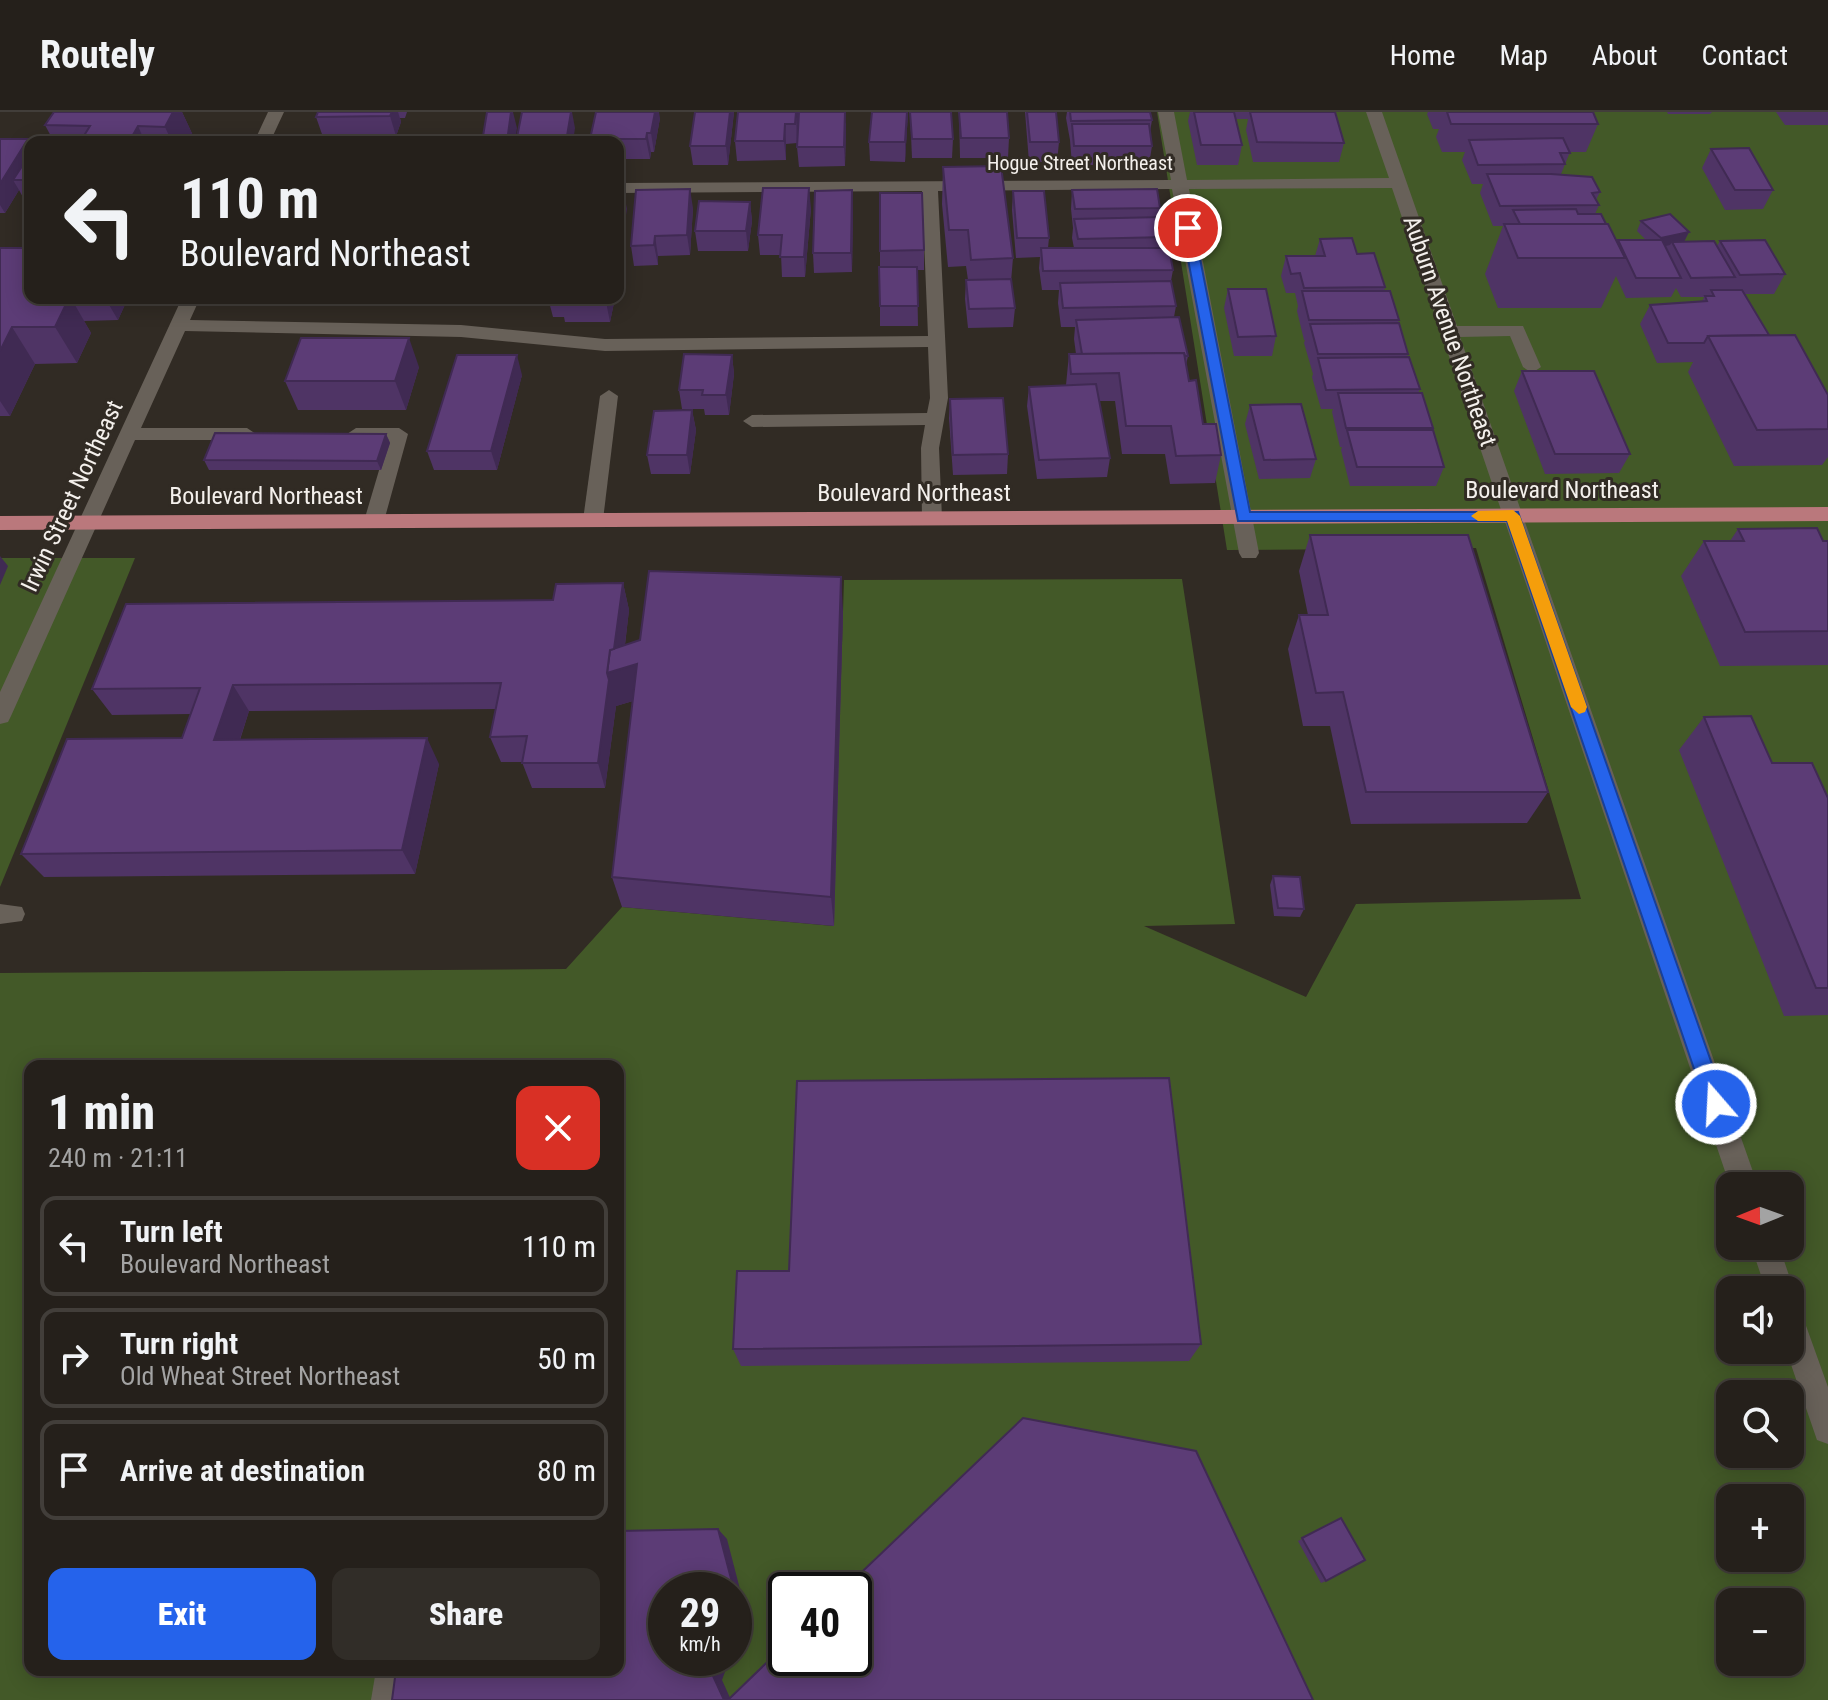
<!DOCTYPE html>
<html lang="en">
<head>
<meta charset="utf-8">
<style>
  :root { --surface:#25201b; --page:#312d28; --text:#f1f3f6; --muted:#a3a3a3; --line:#423e3a; --accent:#2563eb }
  body { margin:0; font-family:"Roboto Condensed",sans-serif; background:var(--page); color:var(--text); height:100vh; display:flex; flex-direction:column; font-size:30px; white-space:nowrap }
  * { box-sizing:border-box; margin:0 }
  p { font-size:26px; color:var(--muted) }
  .icon { flex:none; width:44px; height:44px; fill:none; stroke:currentColor; stroke-width:2; stroke-linecap:round; stroke-linejoin:round }
  .map { position:relative; flex:1; overflow:hidden }
  .sheet { position:absolute; left:24px; top:948px; width:600px; height:616px; display:flex; flex-direction:column; background:var(--surface); border-radius:16px; box-shadow:0 4px 20px #0003,0 0 0 2px var(--line) }
  .sheet>* { flex:none }
  .hud { position:absolute; left:24px; top:24px; width:600px; height:168px; border-radius:16px; box-shadow:0 4px 20px #0003,0 0 0 2px var(--line); background:#25201b; color:var(--text); overflow:hidden }
  .needle { width:52px; rotate:269deg }
  .controls { position:absolute; left:1716px; top:1060px; display:grid; gap:16px }
  .controls a { display:grid; place-items:center; width:88px; height:88px; border-radius:16px; background:var(--surface); box-shadow:0 4px 20px #0003,0 0 0 2px var(--line); font-size:40px }
  .speed { position:absolute; left:648px; top:1460px; display:flex; gap:16px; font-size:40px; font-weight:700; text-align:center }
  .speed>* { display:grid; place-content:center; width:104px; height:104px; border-radius:50%; background:var(--surface); box-shadow:0 4px 20px #0003,0 0 0 2px var(--line); line-height:1 }
  .speed small { font-size:20px; font-weight:400 }
  .speed .limit { border:4px solid #111; border-radius:12px; background:#fff; color:#111 }
  .pin { position:absolute; display:grid; place-items:center; width:68px; height:68px; color:#fff; margin:-34px; border:4px solid #fff; border-radius:50%; box-shadow:0 2px 8px #0007 }
  .me { position:absolute; width:88px; margin:-44px; rotate:341deg; stroke-linejoin:round; filter:drop-shadow(0 0 6px #0008) }
  .turn { display:flex; align-items:center; gap:28px; height:168px; padding:0 24px; font-size:36px }
  .turn .icon { width:104px; height:104px; stroke-width:2.5 }
  .turn b { display:block; font-size:56px; line-height:68px }
  .round { display:grid; place-items:center; flex:none; width:84px; height:84px; border-radius:16px; background:var(--page) }
  .summary { display:flex; align-items:center; justify-content:space-between; height:136px; padding:0 24px }
  h1 { font-size:48px; font-weight:800; line-height:60px }
  .action { display:flex; gap:16px; margin-top:auto; padding:16px 24px }
  .action a { flex:1; height:92px; border-radius:16px; background:var(--accent); color:#fff; font-size:32px; font-weight:800; line-height:92px; text-align:center }
  .action a+a { background:var(--page); color:var(--text) }
  ul { padding:0; list-style:none }
  li { display:flex; align-items:center; gap:24px; height:100px; margin:0 16px 12px; padding:0 8px; border:4px solid var(--line); border-radius:16px }
  li div { flex:1 }
  li b { display:block; font-size:30px }
  li em { font-style:normal }
  header { display:flex; align-items:center; gap:48px; box-sizing:border-box; height:112px; padding:0 40px; background:var(--surface); border-bottom:2px solid var(--line) }
  header strong { font-size:38px }
  nav { display:flex; gap:44px; margin-inline-start:auto; font-size:28px }
  .map>svg:first-child { display:block }
  .green { fill:#435928; fill-rule:evenodd }
  .lines { fill:none; stroke-linecap:round; stroke-linejoin:round }
  .minor { fill:#686159; fill-rule:evenodd }
  .major { fill:#ba787c; fill-rule:evenodd }
  .wall { fill:#4f3465 }
  .shaded-wall { fill:#402a53 }
  .building { fill:#5c3c76; stroke:#402a53; stroke-width:2 }
  .route { fill:#2563eb; stroke:#184099; stroke-width:2 }
  .slow { fill:#f59e0b }
  .labels { text-anchor:middle; stroke-width:6; stroke-linejoin:round; paint-order:stroke }
  .far-street-label { font-size:20px; fill:#f4f0ec; stroke:#312b24 }
  .street-label { font-size:24px; fill:#f4f0ec; stroke:#312b24 }
</style>
</head>
<body>
<header>
<strong>Routely</strong>
<nav><a>Home</a><a>Map</a><a>About</a><a>Contact</a></nav>
</header>
<div class="map">
<svg width="1828" height="1588" viewBox="0 0 1828 1588">
  <rect width="100%" height="100%" fill="#312b24"/>
  <g class="green">
    <path d="M1157,0H1828V1588H0V861L566,857L622,795L833,814L844,468L1182,467L1235,812L1144,814L1306,885L1356,792L1581,787L1476,436L1227,438ZM30,954H618V1558H30ZM1730,1074H1790V1134H1730ZM1730,1178H1790V1238H1730ZM1730,1282H1790V1342H1730ZM1730,1386H1790V1446H1730ZM666,1478H734V1546H666ZM786,1478H854V1546H786ZM1730,1490H1790V1550H1730Z"/>
    <path d="M0,446H135L0,775Z"/>
  </g>
  <g class="lines">
    <g class="minor">
      <path d="M268,0H284L270,30H254Z"/>
      <path d="M1158,0H1174L1187,68L1389,66L1366,0H1382L1457,214H1523L1541,255L1532,261L1523,255L1510,224L1460,225L1758,1074H1730L1392,76L1189,77L1259,441L1256,446H1242L1239,441L1172,77L938,79L948,286L939,336L942,406L932,413L922,406L921,336L925,313L752,315L743,309L752,303L927,301L930,286L928,235L605,239L461,225L185,219L141,316H247L256,322L247,328H135L11,604L8,610L0,612V580L182,186H200L190,208L461,213L605,227L928,224L922,79L618,81V71L1171,68Z"/>
      <path d="M609,278L618,284L603,408L593,415L583,408L600,284Z"/>
      <path d="M356,316H399L408,322L384,409L374,416L364,409L388,328L349,326L347,322Z"/>
      <path d="M0,792L22,795L25,802L22,809L0,812Z"/>
      <path d="M1751,1134H1779L1794,1178L1790,1188V1178H1766Z"/>
      <path d="M1790,1193L1800,1197L1828,1275V1332L1817,1328L1786,1238H1790Z"/>
      <path d="M376,1558H408L403,1588H371Z"/>
    </g>
    <path class="major" d="M1828,395V409L0,418V404Z"/>
  </g>
  <g class="wall">
    <path d="M182,0L196,30H54L45,13Z"/>
    <path d="M318,0H407L405,6H400L401,10L396,24L323,25L316,5Z"/>
    <path d="M695,0H734L728,53H693L690,34Z"/>
    <path d="M872,0H908L905,50L870,49L869,30Z"/>
    <path d="M910,0H951L953,27L952,46H912Z"/>
    <path d="M959,0L1009,26L1008,46H960Z"/>
    <path d="M1025,0H1056L1059,30L1057,50H1029Z"/>
    <path d="M1067,0H1150L1152,8L1150,20L1152,34L1149,53H1072L1070,28L1066,6Z"/>
    <path d="M1190,0H1335L1344,31L1339,50H1253L1246,18L1248,7H1236L1242,33L1238,53H1197L1188,9Z"/>
    <path d="M1428,0H1593L1598,12L1586,40H1570L1561,62L1600,80L1596,88L1599,93L1595,102L1606,112L1617,130L1618,128H1646L1637,119L1641,109L1689,120L1684,129L1717,134L1720,129L1785,162L1774,182H1745L1769,223L1828,283V345L1822,353L1734,354L1688,260L1693,250L1657,251L1640,212L1650,193L1702,190L1704,185H1681L1676,176L1671,185L1626,186L1616,164L1601,196H1498L1485,162L1503,114H1493L1480,81L1483,72H1472L1462,48L1465,40H1442L1436,25L1439,17H1433L1427,2Z"/>
    <path d="M1667,0H1712L1710,2H1668Z"/>
    <path d="M1776,0H1828V13H1785Z"/>
    <path d="M798,5L797,31L786,32V48L737,49L735,29Z"/>
    <path d="M660,6L654,40H651L650,47H618V30H591L590,27Z"/>
    <path d="M846,11L845,54L799,55L797,35Z"/>
    <path d="M0,27H28L30,31V98L19,78L5,101H0Z"/>
    <path d="M1711,37L1773,78L1763,97L1725,98L1702,56Z"/>
    <path d="M943,55L1013,146L1011,170L1015,196L1013,215L968,216L965,187L966,168H968L966,154L948,155L942,92Z"/>
    <path d="M1072,78L1160,96L1159,105L1168,125L1166,136L1173,158L1171,169L1176,194L1174,205L1188,244L1186,253L1189,269L1203,312L1221,343L1215,371L1170,372L1165,342H1122L1115,289H1099L1110,346L1107,365L1037,367L1027,294L1029,275L1066,273L1069,242H1076L1074,227L1075,215H1061L1058,191L1059,178H1042L1039,156L1040,145L1016,146L1012,98L1013,79L1049,126L1048,136H1074L1072,126L1073,116L1071,97Z"/>
    <path d="M880,81L924,138V158H917L918,214H880Z"/>
    <path d="M750,90L752,109L748,139H698L695,119Z"/>
    <path d="M693,96L690,143L658,144V153L634,154L631,134Z"/>
    <path d="M811,96L805,165H782L781,143H760L758,123Z"/>
    <path d="M853,98L852,160L814,161L813,141Z"/>
    <path d="M1320,127L1357,142L1385,175L1384,179L1399,208L1398,211L1408,242L1407,245L1420,277L1418,281L1433,316L1432,318L1444,355L1436,374H1350L1341,338L1342,335H1340L1332,300L1333,297H1321L1312,265L1313,262L1304,231L1305,228H1304L1297,199L1298,194L1295,181H1286L1281,164L1286,144H1315Z"/>
    <path d="M0,136L30,186H128L118,208L84,209L91,221L77,251L35,252L10,304H0Z"/>
    <path d="M1228,177L1276,224L1272,244H1234L1224,196Z"/>
    <path d="M548,186H615L610,210H565L564,205H553Z"/>
    <path d="M732,243L734,262L729,303H705L704,297H682L679,278Z"/>
    <path d="M419,255L406,298H298L285,269Z"/>
    <path d="M1522,259L1630,342L1619,361L1545,362L1514,279Z"/>
    <path d="M522,263L497,358H434L427,339Z"/>
    <path d="M950,287L1008,342L1007,362L953,363L949,306Z"/>
    <path d="M1250,293L1316,347L1310,366L1259,367L1245,312Z"/>
    <path d="M692,298L696,318L690,362H651L647,343Z"/>
    <path d="M386,322L390,331L381,358H209L204,348Z"/>
    <path d="M1738,417L1828,429V553L1720,554L1681,464L1704,429H1730Z"/>
    <path d="M1310,423L1548,680L1527,711L1351,712L1330,614H1303L1288,537L1299,503H1308L1299,459Z"/>
    <path d="M623,471L629,498L625,533L843,499L834,814L622,795L612,765L633,589L616,594L605,676H532L522,650H501L490,625L496,597L249,599L240,628L439,652L415,762L44,765L21,742L182,626L191,602L112,603L92,577L553,488Z"/>
    <path d="M1704,605L1772,651L1828,686V903L1784,904L1679,638Z"/>
    <path d="M1273,764L1304,797L1300,805L1274,804L1270,773Z"/>
    <path d="M1201,1232L1189,1249L741,1254L733,1237Z"/>
    <path d="M1341,1406L1326,1469L1321,1471L1298,1429Z"/>
  </g>
  <g class="shaded-wall">
    <path d="M173,0H182L196,30H172L165,15Z"/>
    <path d="M392,0H398L401,10L396,24L390,4Z"/>
    <path d="M511,0H513L517,16L515,30H507Z"/>
    <path d="M571,0H572L575,16L573,30H566Z"/>
    <path d="M655,0H659L660,6L654,40L651,21Z"/>
    <path d="M730,0H734L728,53L726,34Z"/>
    <path d="M796,0H798V5L797,31Z"/>
    <path d="M846,0V11L845,54L844,35Z"/>
    <path d="M907,0H908L905,50V30Z"/>
    <path d="M785,12L786,32V48L784,29Z"/>
    <path d="M138,14L145,30H129Z"/>
    <path d="M647,21L651,40L650,47L646,27Z"/>
    <path d="M28,27L30,31V60L13,68L19,78L5,101L0,93V72Z"/>
    <path d="M809,76L811,96L805,165L804,145Z"/>
    <path d="M690,77L693,96L690,143L687,123Z"/>
    <path d="M623,78L627,97L619,145L618,109Z"/>
    <path d="M852,78L853,98L852,160L851,141Z"/>
    <path d="M750,90L752,109L748,139L746,119Z"/>
    <path d="M1689,120L1684,130H1672L1670,133L1656,136L1661,126Z"/>
    <path d="M655,124L658,144V153L654,133Z"/>
    <path d="M69,186H71L91,221L77,251L55,215Z"/>
    <path d="M105,186H128L118,208Z"/>
    <path d="M607,186H615L610,210L606,190Z"/>
    <path d="M12,215L35,252L10,304L0,289V239Z"/>
    <path d="M409,226L419,255L406,298L395,269Z"/>
    <path d="M517,243L522,263L497,358L491,339Z"/>
    <path d="M732,243L734,262L729,303L726,283Z"/>
    <path d="M692,298L696,318L690,362L687,343Z"/>
    <path d="M386,322L390,331L381,358L377,349Z"/>
    <path d="M0,444L8,454L0,473Z"/>
    <path d="M841,465L843,499L834,814L831,785Z"/>
    <path d="M623,471L629,498L622,557L637,552L646,585L616,594L605,676L598,651L607,561Z"/>
    <path d="M233,573L249,599L231,654L214,628Z"/>
    <path d="M427,626L439,652L415,762L402,738Z"/>
    <path d="M718,1417L727,1427L742,1485L738,1526L734,1536V1478Z"/>
    <path d="M720,1546H730L722,1568L731,1588H724L713,1564Z"/>
  </g>
  <g class="building">
    <path d="M54,0H173L165,15L138,14L129,30H80L90,14L45,13Z"/>
    <path d="M318,0H392L390,4L316,5Z"/>
    <path d="M487,0H511L507,30H482Z"/>
    <path d="M522,0H571L566,30H516Z"/>
    <path d="M596,0H655L651,21H647L646,27H590Z"/>
    <path d="M695,0H730L726,34H690Z"/>
    <path d="M738,0H796L795,12H785L784,29H735Z"/>
    <path d="M799,0H845L844,35H797Z"/>
    <path d="M872,0H907L905,30H869Z"/>
    <path d="M910,0H951L953,27H912Z"/>
    <path d="M959,0H1007L1009,26H961Z"/>
    <path d="M1027,0H1056L1059,30H1030Z"/>
    <path d="M1070,0H1150L1152,8L1071,9Z"/>
    <path d="M1194,0H1234L1242,33H1201Z"/>
    <path d="M1250,0H1335L1344,31L1257,30Z"/>
    <path d="M1447,0H1593L1598,12H1451Z"/>
    <path d="M1072,12H1149L1152,34H1074Z"/>
    <path d="M1563,26L1570,41H1560L1565,52L1478,53L1469,28Z"/>
    <path d="M0,27H28L0,72Z"/>
    <path d="M1749,36L1773,78H1735L1711,37Z"/>
    <path d="M30,42V68H13Z"/>
    <path d="M1001,54L1013,146L971,148L968,118H949L943,55Z"/>
    <path d="M1487,62H1551L1592,65L1600,80L1592,81L1599,93L1500,94Z"/>
    <path d="M763,76H809L804,145H780L782,123H758Z"/>
    <path d="M690,77L687,123L655,124L654,133L631,134L636,78Z"/>
    <path d="M1157,77L1160,96L1075,97L1072,78Z"/>
    <path d="M618,78H623L618,109Z"/>
    <path d="M852,78L851,141H813L815,79Z"/>
    <path d="M1013,79H1044L1049,126H1017Z"/>
    <path d="M880,81H922L924,138L880,139Z"/>
    <path d="M699,89L750,90L746,119H695Z"/>
    <path d="M1576,97L1578,102H1601L1606,112H1520L1513,98Z"/>
    <path d="M1670,102L1689,120L1661,126L1641,109Z"/>
    <path d="M1163,105L1168,125L1078,127L1074,107Z"/>
    <path d="M1504,112H1608L1625,146H1518Z"/>
    <path d="M1352,126L1357,142L1374,141L1385,175L1304,176L1300,161L1291,162L1286,144H1325L1320,127Z"/>
    <path d="M1618,128H1662L1681,166H1636Z"/>
    <path d="M1765,128L1785,162L1740,163L1720,129Z"/>
    <path d="M1714,129L1735,165L1691,166L1672,130Z"/>
    <path d="M0,136H30V186H69L55,215H12L0,239Z"/>
    <path d="M1041,136H1169L1173,158L1043,159Z"/>
    <path d="M879,155H917L918,194H880Z"/>
    <path d="M1011,167L1015,196L969,197L966,168Z"/>
    <path d="M1171,169L1176,194L1063,196L1060,171Z"/>
    <path d="M1228,177H1266L1276,224L1238,225Z"/>
    <path d="M1711,178H1742L1769,223L1708,224L1704,231H1668L1650,193L1707,189L1705,184H1714Z"/>
    <path d="M1302,179H1390L1399,208H1309Z"/>
    <path d="M562,186H607L606,190H560Z"/>
    <path d="M1179,205L1188,244H1185L1184,241L1082,242L1076,208Z"/>
    <path d="M1399,211L1408,242H1318L1310,212Z"/>
    <path d="M1795,223L1828,283V317L1757,318L1708,224Z"/>
    <path d="M301,226H409L395,269H285Z"/>
    <path d="M1184,241L1189,269L1196,268L1203,312H1216L1221,343L1176,344L1171,314H1126L1119,261L1071,262L1069,242Z"/>
    <path d="M684,242L732,243L726,283H702L703,278H679Z"/>
    <path d="M457,243H517L491,339H427Z"/>
    <path d="M1409,245L1420,277L1326,278L1318,246Z"/>
    <path d="M1522,259H1594L1630,342H1555Z"/>
    <path d="M1096,272L1110,346L1039,348L1029,275Z"/>
    <path d="M1338,281H1422L1433,316H1346Z"/>
    <path d="M1003,286L1008,342L953,343L950,287Z"/>
    <path d="M1301,292L1316,347L1264,348L1250,293Z"/>
    <path d="M692,298L687,343H647L654,299Z"/>
    <path d="M1347,318H1433L1444,355H1357Z"/>
    <path d="M215,321L386,322L377,349L204,348Z"/>
    <path d="M1817,416L1823,429H1828V519L1745,520L1704,429H1744L1738,417Z"/>
    <path d="M1310,423H1468L1548,680H1366L1343,580L1316,581L1299,503H1328Z"/>
    <path d="M649,459L841,465L831,785L612,765L637,552L607,561L610,538L640,528Z"/>
    <path d="M623,471L614,537L610,538L607,561L609,568L598,651H522L527,624L490,625L501,571L233,573L214,628L427,626L402,738L21,742L67,627L182,626L200,576L92,577L126,492L553,488L556,472Z"/>
    <path d="M1751,604L1772,651H1812L1828,686V876H1816L1704,605Z"/>
    <path d="M1273,764L1300,765L1304,797L1278,796Z"/>
    <path d="M1169,966L1201,1232L733,1237L737,1159H789L797,969Z"/>
    <path d="M1023,1306L1196,1339L1313,1588H728L786,1532V1546H854V1478H843Z"/>
    <path d="M1341,1406L1365,1448L1326,1469L1302,1426Z"/>
    <path d="M718,1417L734,1478H666V1546H720L713,1564L724,1588H392L396,1558H618V1419Z"/>
  </g>
  <path class="route" d="M1188,112L1194,116L1250,400H1518L1726,992L1723,998L1716,1001L1709,998L1706,992L1507,409H1238L1182,116Z"/>
  <path class="slow" d="M1513,398L1520,404L1587,595L1585,600L1579,602L1571,595L1507,409H1478L1471,404L1478,399Z"/>
  <g class="labels">
    <g class="far-street-label">
      <text x="1080" y="58">Hogue Street Northeast</text>
    </g>
    <g class="street-label">
      <text transform="translate(1450 219) rotate(71)" y="8">Auburn Avenue Northeast</text>
      <text x="1562" y="386">Boulevard Northeast</text>
      <text x="914" y="389">Boulevard Northeast</text>
      <text transform="translate(72 384) rotate(-65)" y="8">Irwin Street Northeast</text>
      <text x="266" y="392">Boulevard Northeast</text>
    </g>
  </g>
</svg>
<div class="controls">
<a><svg class="needle" viewBox="-14 -14 28 28"><path d="M0-13l5 13h-10z" fill="#e53935"/><path d="M0 13l5-13h-10z" fill="#a3a3a3"/></svg></a>
<a><svg class="icon" aria-label="sound" viewBox="0 0 24 24"><path d="M4 9h4l5-4v14l-5-4H4zM17 9q2 3 0 6"/></svg></a>
<a><svg class="icon" aria-label="search" viewBox="0 0 24 24"><circle cx="10" cy="10" r="6"/><path d="M15 15l6 6"/></svg></a>
<a>+</a>
<a>−</a>
</div>
<div class="speed"><div>29<small>km/h</small></div><div class="limit">40</div></div>
<div class="pin" style="left:1188px;top:116px;background:#d93025"><svg class="icon" aria-label="arrive" viewBox="0 0 24 24"><path d="M6 21V4h12l-3 4 3 4H6"/></svg></div>
<svg class="me" style="left:1716px;top:992px" viewBox="-20 -20 40 40"><circle r="17" fill="#2563eb" stroke="#fff" stroke-width="3"/><path d="M0-11L8 9 0 5-8 9z" fill="#fff"/></svg>
<div class="hud">
<div class="turn"><svg class="icon" aria-label="left" viewBox="0 0 24 24"><path d="M17 20v-9H6M10 6l-5 5 5 5"/></svg><div><b>110 m</b>Boulevard Northeast</div></div>
</div>
<section class="sheet">
<div class="summary"><div><h1>1 min</h1><p>240 m · 21:11</p></div><a class="round" style="background:#d93025;color:#fff"><svg class="icon" aria-label="close" viewBox="0 0 24 24"><path d="M6 6l12 12M18 6L6 18"/></svg></a></div>
<ul>
<li><svg class="icon" aria-label="left" viewBox="0 0 24 24"><path d="M17 20v-9H6M10 6l-5 5 5 5"/></svg><div><b>Turn left</b><p>Boulevard Northeast</p></div><em>110 m</em></li>
<li><svg class="icon" aria-label="right" viewBox="0 0 24 24"><path d="M7 20v-9h11M14 6l5 5-5 5"/></svg><div><b>Turn right</b><p>Old Wheat Street Northeast</p></div><em>50 m</em></li>
<li><svg class="icon" aria-label="arrive" viewBox="0 0 24 24"><path d="M6 21V4h12l-3 4 3 4H6"/></svg><div><b>Arrive at destination</b></div><em>80 m</em></li>
</ul>
<div class="action"><a>Exit</a><a>Share</a></div>
</section>
</div>
</body>
</html>
